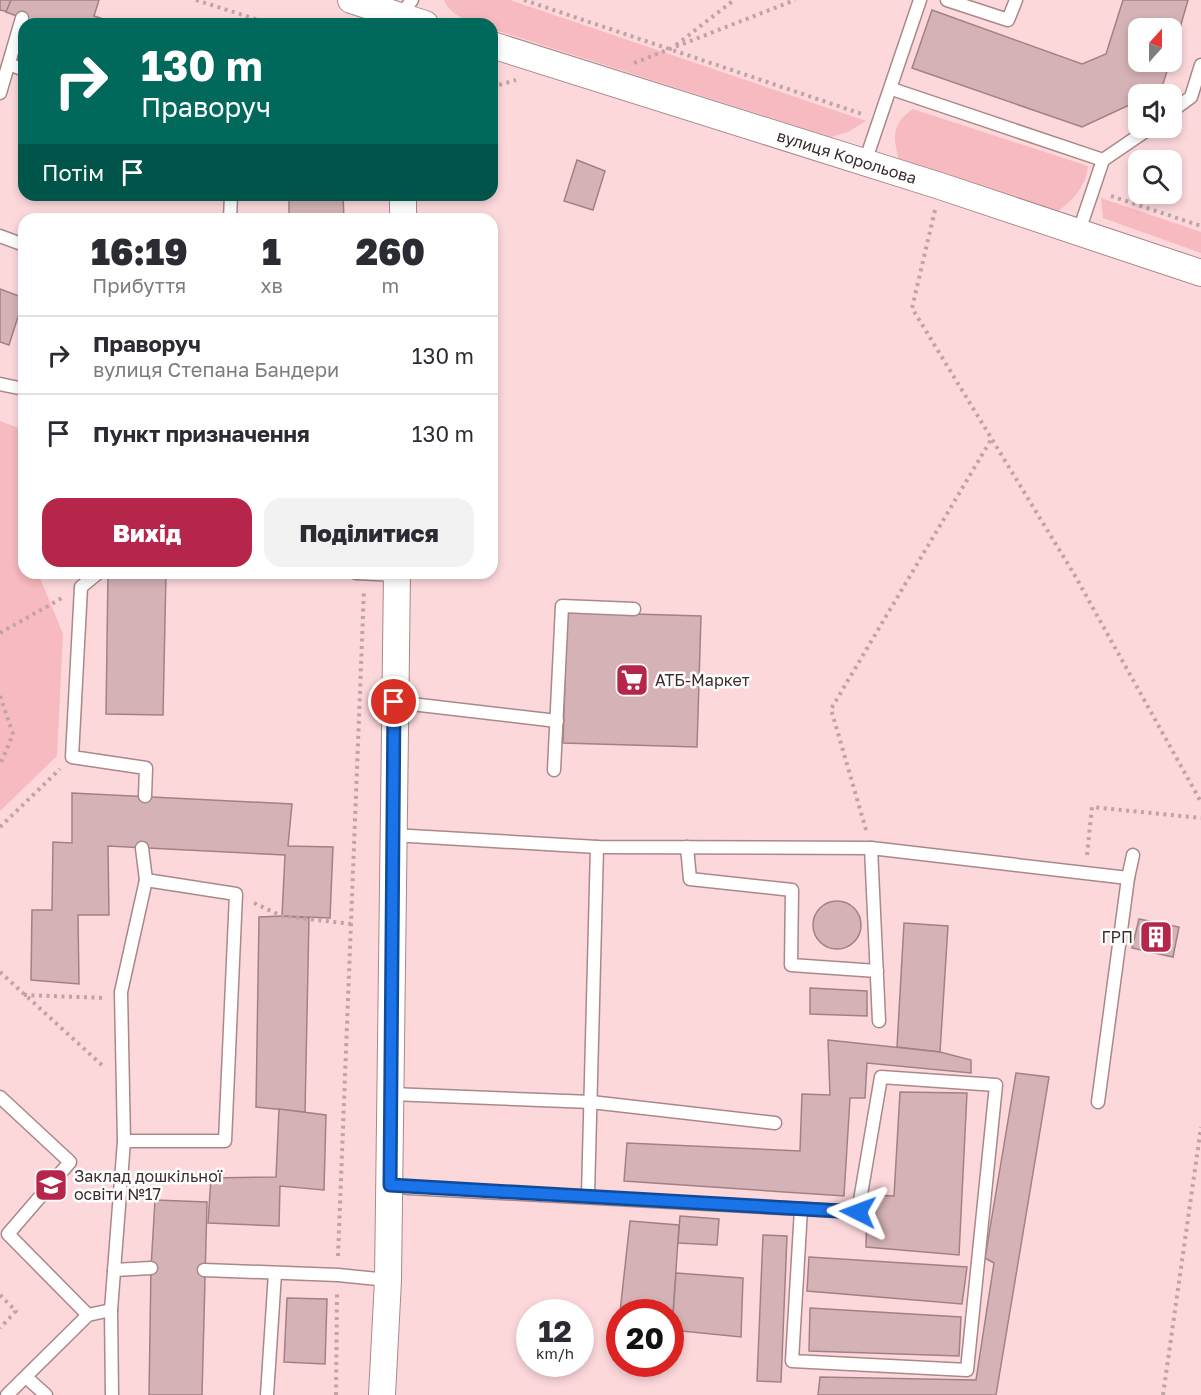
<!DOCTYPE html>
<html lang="uk">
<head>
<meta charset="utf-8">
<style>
  :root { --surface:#fff; --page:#f2f2f3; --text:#2b2b33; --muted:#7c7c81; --line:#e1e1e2; --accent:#b6254a }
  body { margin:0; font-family:"Golos Text",sans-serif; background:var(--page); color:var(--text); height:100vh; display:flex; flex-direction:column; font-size:22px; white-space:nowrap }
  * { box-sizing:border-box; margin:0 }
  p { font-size:20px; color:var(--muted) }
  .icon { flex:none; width:33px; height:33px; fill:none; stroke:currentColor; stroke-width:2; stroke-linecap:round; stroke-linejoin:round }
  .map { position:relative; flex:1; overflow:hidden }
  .sheet { position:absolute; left:18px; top:213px; width:480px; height:366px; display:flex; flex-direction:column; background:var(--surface); border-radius:18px; box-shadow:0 3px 9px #0003 }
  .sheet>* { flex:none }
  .top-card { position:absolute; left:18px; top:18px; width:480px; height:183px; border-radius:18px; box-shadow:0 3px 9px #0003; background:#00695c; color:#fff; overflow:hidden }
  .needle { width:39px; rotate:21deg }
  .tools { position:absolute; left:1128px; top:18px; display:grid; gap:12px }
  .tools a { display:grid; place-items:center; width:54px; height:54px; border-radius:12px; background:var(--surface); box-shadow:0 3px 9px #0003; font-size:30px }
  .speed { position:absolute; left:516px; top:1299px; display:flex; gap:12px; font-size:30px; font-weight:700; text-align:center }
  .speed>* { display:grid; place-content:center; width:78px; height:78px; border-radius:50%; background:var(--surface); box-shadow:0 3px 9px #0003; line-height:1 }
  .speed small { font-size:15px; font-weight:400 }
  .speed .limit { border:9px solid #d22; background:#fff; color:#111 }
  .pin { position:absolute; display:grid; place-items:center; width:51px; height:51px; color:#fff; margin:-26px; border:3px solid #fff; border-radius:50%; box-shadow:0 2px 6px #0007 }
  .me { position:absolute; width:66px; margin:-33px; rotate:273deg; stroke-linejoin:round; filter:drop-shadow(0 0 4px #0008) }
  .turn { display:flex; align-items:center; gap:21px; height:126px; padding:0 24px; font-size:27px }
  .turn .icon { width:78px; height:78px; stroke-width:2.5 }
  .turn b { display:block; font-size:42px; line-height:51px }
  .then { display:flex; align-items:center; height:57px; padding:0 24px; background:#0003; gap:12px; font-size:22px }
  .eta { display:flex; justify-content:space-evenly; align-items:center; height:102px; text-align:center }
  .eta b { font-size:36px; font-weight:800; line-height:42px }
  .primary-button { display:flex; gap:12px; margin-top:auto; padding:12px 24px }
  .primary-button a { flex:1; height:69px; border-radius:18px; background:var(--accent); color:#fff; font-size:24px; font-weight:800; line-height:69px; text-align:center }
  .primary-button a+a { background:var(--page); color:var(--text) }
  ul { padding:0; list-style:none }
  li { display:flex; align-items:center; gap:18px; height:78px; padding:0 24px; border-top:2px solid var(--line) }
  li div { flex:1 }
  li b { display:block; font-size:22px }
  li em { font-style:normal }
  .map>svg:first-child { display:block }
  .green { fill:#f7bac0 }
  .building { fill:#d5b2b5; stroke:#a28184; stroke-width:1.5 }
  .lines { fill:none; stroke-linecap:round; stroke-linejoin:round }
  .service-casing { stroke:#a9888b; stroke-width:15 }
  .minor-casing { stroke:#a9888b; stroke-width:28 }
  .path { stroke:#c0a3a5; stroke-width:4; stroke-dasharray:3 4.5; stroke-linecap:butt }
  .service { stroke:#fff; stroke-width:12 }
  .minor { stroke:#fff; stroke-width:26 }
  .route-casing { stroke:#114b97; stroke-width:15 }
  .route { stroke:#1a73e8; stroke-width:10 }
  .labels { text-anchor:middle; stroke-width:5; stroke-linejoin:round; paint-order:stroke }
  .street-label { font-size:16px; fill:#3b2d2e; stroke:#fff }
  .poi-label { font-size:16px; fill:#3b2d2e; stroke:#fff; text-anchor:start }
</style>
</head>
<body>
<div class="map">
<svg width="1201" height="1395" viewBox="0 0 1201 1395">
  <rect width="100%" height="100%" fill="#fcd8db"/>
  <g class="green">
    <path d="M444,0H510L866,121L848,132L831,137L492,29V24C474,24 451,18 444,0Z"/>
    <path d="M913,109L1088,166C1085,188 1074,199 1057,212L899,161C893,137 891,124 913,109Z"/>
    <path d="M1101,198L1201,232V253L1103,218Z"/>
    <path d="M0,421L24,430V573H38L63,634L57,756L0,811Z"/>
  </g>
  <g class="building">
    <path d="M0,0H13L9,12L0,10Z"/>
    <path d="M11,0H99L94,16L119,24H38L6,12Z"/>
    <path d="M1123,0H1188L1172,56V28H1138V62H1170L1161,90L1152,94H1138V101L1082,127L912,68L932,10L1082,64L1106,54Z"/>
    <path d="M577,160L605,171L593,210L564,201Z"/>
    <path d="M289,195H343L344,219H289Z"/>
    <path d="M0,289L24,298L9,345L0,342Z"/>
    <path d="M108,573H166L163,715L106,714Z"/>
    <path d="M567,612L701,616L697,747L563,743Z"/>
    <path d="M72,793L292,804L288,846L333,847L330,918L282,916L285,855L108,846L109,915H78L79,984L31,980L32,910H52L53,842L72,843Z"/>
    <circle cx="837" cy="925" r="24"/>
    <path d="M282,916L309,918L305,1112L256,1107L259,917Z"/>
    <path d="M1139,919L1179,927L1173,957L1132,948Z"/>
    <path d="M904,923L948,926L940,1052L897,1047Z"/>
    <path d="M810,988L867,991V1016L810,1014Z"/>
    <path d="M828,1040L940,1052L971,1060V1073L867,1063L865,1098H850L844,1196L624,1181L627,1143L800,1151L802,1094L830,1095Z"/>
    <path d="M1016,1073L1049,1077L996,1395H818L820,1377L976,1380L994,1263L985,1258Z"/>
    <path d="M900,1092L967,1093L959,1255L866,1247L867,1195L894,1196Z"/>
    <path d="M279,1109L326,1115L324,1190L280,1186L279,1226L208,1223L211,1178L276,1177Z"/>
    <path d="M155,1200L207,1202L202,1395H149L151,1268Z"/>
    <path d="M680,1216L719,1219L717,1245L678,1243Z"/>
    <path d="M630,1221L679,1225L671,1344L670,1312H620Z"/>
    <path d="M763,1235L787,1236L781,1382L757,1381Z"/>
    <path d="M809,1257L967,1267L962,1304L807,1291Z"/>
    <path d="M676,1273L743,1278L741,1337L672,1330Z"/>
    <path d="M287,1298L327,1299L325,1364L284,1362Z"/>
    <path d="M810,1308L961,1317L959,1356L809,1351Z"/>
  </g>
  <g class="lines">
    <g class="service-casing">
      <g id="service">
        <path d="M947,0L1008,20L1016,0"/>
        <path d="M400,16L412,0"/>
        <path d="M9,64L24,70"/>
        <path d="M892,89L1103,160"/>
        <path d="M0,93L22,18"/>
        <path d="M1172,111L1191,97L1201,65"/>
        <path d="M865,162L920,0"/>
        <path d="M230,219L231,195"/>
        <path d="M1079,231L1103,160L1150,128"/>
        <path d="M0,236L24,245"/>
        <path d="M0,384L24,389"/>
        <path d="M98,573L81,587L72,757L146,768L145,796"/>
        <path d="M356,573L397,575"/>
        <path d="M394,702L557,721"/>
        <path d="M554,770L562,606L634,609"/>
        <path d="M393,835L597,847L871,848L879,1021"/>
        <path d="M687,847L690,879L792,890L791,965L877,971"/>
        <path d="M871,848L1128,878L1098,1102"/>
        <path d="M1128,878L1133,855"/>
        <path d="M391,1094L591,1102L775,1123"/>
        <path d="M0,1097L70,1162L8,1234L88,1315"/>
        <path d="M124,1141H225L236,894L146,880"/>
        <path d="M390,1185L409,1188L858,1212L881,1077L996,1085L967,1370L792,1361L801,1209"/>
        <path d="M588,1195L597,847"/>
        <path d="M114,1270L151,1268"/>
        <path d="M204,1270L338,1275L388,1280"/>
        <path d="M26,1377L46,1395"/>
        <path d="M7,1395L88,1315L111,1310"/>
        <path d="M112,1395L111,1310L124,1141L121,992L146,880L142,848"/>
        <path d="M267,1395L275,1273"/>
      </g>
    </g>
    <g class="minor-casing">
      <g id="minor">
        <path d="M351,0L400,16L401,24"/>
        <path d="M400,16L425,24"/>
        <path id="s1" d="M492,45L940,186L1201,273"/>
        <path d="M403,219V195"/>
        <path d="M382,1395L388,1280L397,573"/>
      </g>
    </g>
    <g class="path">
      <path d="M196,0L271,24"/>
      <path d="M524,0L862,114"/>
      <path d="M676,45L734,0"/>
      <path d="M634,63L795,0"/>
      <path d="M492,87L516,80"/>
      <path d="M1111,196L1201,226"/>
      <path d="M935,210L912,308L1074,574L1201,802"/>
      <path d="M0,633L62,598"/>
      <path d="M0,696L13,734L0,765"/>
      <path d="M0,827L60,769"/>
      <path d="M866,830L831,709L992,438"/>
      <path d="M1087,855L1092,807L1201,818"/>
      <path d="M254,903L282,916L352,924"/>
      <path d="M0,972L104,1067"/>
      <path d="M24,995L105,998"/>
      <path d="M338,1256L364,589"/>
      <path d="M0,1295L16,1311L0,1328"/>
      <path d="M336,1395L337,1294"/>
      <path d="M1163,1395L1201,1127"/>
    </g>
    <use href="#service" class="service"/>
    <use href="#minor" class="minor"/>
  </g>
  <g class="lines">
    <g class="route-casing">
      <path id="route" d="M394,702L390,1185L858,1212"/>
    </g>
    <use href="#route" class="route"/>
  </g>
  <defs>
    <g id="supermarket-square" transform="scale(1.725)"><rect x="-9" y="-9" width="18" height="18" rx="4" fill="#b6254a" stroke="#fff"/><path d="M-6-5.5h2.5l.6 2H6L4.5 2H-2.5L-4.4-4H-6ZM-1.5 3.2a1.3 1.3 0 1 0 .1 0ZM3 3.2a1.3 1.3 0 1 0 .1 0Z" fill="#fff"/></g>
    <g id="building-square" transform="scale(1.725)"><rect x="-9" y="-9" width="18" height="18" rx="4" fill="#b6254a" stroke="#fff"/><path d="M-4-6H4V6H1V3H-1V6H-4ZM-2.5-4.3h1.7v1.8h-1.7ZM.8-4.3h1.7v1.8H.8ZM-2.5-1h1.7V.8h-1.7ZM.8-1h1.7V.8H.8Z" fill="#fff"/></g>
    <g id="school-square" transform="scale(1.725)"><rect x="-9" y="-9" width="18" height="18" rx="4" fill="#b6254a" stroke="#fff"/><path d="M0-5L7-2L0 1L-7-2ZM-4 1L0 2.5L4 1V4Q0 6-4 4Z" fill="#fff"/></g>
  </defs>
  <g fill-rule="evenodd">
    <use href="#supermarket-square" x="632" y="680"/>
    <use href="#building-square" x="1156" y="937"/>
    <use href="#school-square" x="51" y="1185"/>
  </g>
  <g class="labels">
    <g class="street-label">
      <text dy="6" stroke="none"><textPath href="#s1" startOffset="372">вулиця Корольова</textPath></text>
    </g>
    <g class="poi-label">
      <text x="655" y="686">АТБ-Маркет</text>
      <text x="1133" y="943" text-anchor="end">ГРП</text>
      <text x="74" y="1182">Заклад дошкільної<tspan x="74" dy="18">освіти №17</tspan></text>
    </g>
  </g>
</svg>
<div class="tools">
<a><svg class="needle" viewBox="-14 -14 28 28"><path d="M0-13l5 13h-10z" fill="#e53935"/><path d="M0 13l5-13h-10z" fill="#7c7c81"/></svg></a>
<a><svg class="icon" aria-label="sound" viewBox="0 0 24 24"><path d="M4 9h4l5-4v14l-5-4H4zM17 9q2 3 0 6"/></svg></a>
<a><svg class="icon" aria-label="search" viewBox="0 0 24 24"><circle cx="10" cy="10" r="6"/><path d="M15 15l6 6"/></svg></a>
</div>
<div class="speed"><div>12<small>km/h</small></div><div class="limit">20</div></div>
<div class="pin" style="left:394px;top:702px;background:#d93025"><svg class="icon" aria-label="arrive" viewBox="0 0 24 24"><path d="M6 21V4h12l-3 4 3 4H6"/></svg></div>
<svg class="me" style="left:858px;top:1212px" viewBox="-20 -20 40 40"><path d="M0-17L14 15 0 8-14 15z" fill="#1a73e8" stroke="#fff" stroke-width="4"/></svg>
<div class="top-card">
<div class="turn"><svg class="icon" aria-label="right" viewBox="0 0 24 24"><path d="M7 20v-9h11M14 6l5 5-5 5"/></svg><div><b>130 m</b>Праворуч</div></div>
<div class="then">Потім<svg class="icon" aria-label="arrive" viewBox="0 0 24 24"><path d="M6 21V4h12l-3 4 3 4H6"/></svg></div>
</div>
<section class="sheet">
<div class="eta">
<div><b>16:19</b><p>Прибуття</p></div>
<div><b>1</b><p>хв</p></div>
<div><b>260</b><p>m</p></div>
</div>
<ul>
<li><svg class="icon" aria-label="right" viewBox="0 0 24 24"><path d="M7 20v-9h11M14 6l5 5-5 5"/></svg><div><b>Праворуч</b><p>вулиця Степана Бандери</p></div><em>130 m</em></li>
<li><svg class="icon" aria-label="arrive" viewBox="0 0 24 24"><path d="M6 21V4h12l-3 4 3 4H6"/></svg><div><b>Пункт призначення</b></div><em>130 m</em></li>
</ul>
<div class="primary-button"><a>Вихід</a><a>Поділитися</a></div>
</section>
</div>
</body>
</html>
